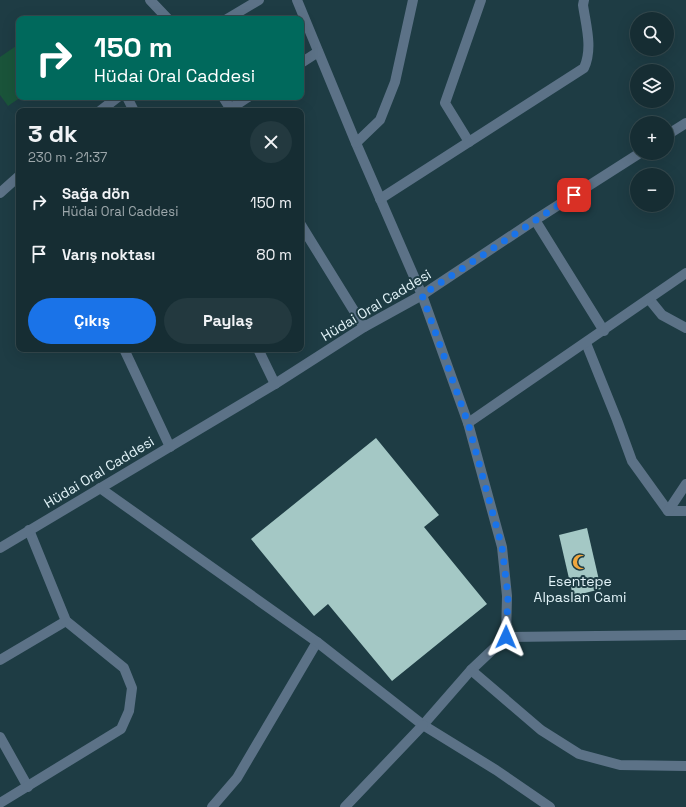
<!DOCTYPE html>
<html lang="tr">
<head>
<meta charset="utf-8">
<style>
  :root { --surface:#162d33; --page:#23393f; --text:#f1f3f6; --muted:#9ea8ac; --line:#35494e; --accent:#1a73e8 }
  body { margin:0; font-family:"Space Grotesk",sans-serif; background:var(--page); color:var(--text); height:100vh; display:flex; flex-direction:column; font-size:15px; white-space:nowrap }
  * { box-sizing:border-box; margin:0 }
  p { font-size:13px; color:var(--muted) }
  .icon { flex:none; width:22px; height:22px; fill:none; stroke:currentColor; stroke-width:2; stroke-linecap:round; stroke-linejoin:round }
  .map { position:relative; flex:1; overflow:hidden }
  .panel { position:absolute; left:16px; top:108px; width:288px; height:244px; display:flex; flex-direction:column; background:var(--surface); border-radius:8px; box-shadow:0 4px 16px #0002,0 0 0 1px var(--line) }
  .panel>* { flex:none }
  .guide { position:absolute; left:16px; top:16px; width:288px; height:84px; border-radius:8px; box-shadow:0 4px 16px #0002,0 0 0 1px var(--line); background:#00695c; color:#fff; overflow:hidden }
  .controls { position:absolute; left:630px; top:12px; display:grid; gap:8px }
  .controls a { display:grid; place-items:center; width:44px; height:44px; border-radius:50%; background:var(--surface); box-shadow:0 4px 16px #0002,0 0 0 1px var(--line); font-size:20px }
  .pin { position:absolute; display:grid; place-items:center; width:34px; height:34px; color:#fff; margin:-17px; border-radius:8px; box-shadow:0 2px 6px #0006 }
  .me { position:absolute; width:44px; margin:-22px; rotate:1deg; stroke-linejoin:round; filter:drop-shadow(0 0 3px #0008) }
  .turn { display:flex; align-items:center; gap:14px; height:84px; padding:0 12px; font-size:18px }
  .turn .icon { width:52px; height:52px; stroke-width:2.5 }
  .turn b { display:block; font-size:28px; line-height:34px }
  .round { display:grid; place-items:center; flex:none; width:42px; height:42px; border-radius:21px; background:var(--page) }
  .headline { display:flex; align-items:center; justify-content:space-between; height:68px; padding:0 12px }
  h1 { font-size:24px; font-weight:700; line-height:30px }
  .button { display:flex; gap:8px; margin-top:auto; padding:8px 12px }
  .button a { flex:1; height:46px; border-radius:24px; background:var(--accent); color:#fff; font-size:16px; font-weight:700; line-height:46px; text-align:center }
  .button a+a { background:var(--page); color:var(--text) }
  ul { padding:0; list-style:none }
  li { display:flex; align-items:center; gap:12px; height:52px; padding:0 12px }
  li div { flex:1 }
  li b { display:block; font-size:15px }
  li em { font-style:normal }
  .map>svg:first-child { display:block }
  .green { fill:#1a543a }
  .building { fill:#a4c8c5 }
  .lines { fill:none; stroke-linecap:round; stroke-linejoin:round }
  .minor { stroke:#5c7287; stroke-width:10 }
  .tertiary { stroke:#5c7287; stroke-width:10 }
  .route { stroke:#1a73e8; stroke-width:7; stroke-dasharray:0 12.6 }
  .labels { text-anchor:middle; stroke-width:4; stroke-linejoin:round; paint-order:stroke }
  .street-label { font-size:14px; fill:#e2f3f8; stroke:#1e3c44 }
  .poi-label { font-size:14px; fill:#e2f3f8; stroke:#1e3c44 }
</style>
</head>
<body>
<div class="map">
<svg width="686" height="807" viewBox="0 0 686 807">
  <rect width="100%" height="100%" fill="#1e3c44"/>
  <path class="green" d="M19,44V97H21L8,106L0,95V57Z"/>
  <g class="building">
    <path d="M376,438L439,515L424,527L487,604L392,681L328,604L314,616L251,539Z"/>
    <path d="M587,528L601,589L573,596L559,535Z"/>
  </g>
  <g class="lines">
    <g class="minor">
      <path d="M297,0L356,143L422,295L468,423L502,547L507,596L506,637L471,670L423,725"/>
      <path d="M301,63L318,52"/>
      <path d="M127,97L134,111"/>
      <path d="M223,97L232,111"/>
      <path d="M227,111L248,97"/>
      <path d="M469,142L445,103L481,0"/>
      <path d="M356,143L380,120L395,82L413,0"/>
      <path d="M380,199L584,68C593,48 586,26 583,5L584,0"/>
      <path d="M535,220L604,331"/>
      <path d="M301,225L364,327"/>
      <path d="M649,299L662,315L686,328"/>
      <path d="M586,343L617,420L632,461L668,511H686"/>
      <path d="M124,349L170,447"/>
      <path d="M258,349L275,384"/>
      <path d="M468,423L686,273"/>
      <path d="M668,511L686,484"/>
      <path d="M506,637L686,635"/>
      <path d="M0,660L66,621"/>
      <path d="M471,670L541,730L579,754L620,765L686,766"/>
      <path d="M0,737L28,787"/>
      <path d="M0,803L121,729L129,711L132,688L124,668L66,621L29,530"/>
      <path d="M212,807L237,778L317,642"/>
    </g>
    <g class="tertiary">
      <path d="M150,0L168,19"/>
      <path d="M227,19L259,0"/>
      <path d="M100,111L118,97"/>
      <path d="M667,135L686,123"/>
      <path d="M0,193L19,176"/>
      <path d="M100,488L317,642L423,725L496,770L550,807"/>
      <path d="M0,548L275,384L364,327L422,295L535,220L640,153"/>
      <path d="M345,807L423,725"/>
    </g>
  </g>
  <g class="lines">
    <path class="route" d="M506,637L508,596L502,547L468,423L422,295L574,195"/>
  </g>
  <defs>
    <g id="mosque-bare" transform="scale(1.2)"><path d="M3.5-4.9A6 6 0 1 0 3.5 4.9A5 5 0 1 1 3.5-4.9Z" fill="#f0a63e" stroke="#1e3c44" stroke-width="2.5" paint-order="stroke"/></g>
  </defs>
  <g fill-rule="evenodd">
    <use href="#mosque-bare" x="580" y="562"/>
  </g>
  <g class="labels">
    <g class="street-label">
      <text transform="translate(376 305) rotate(-31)" y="5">Hüdai Oral Caddesi</text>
      <text transform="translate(99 472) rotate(-31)" y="5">Hüdai Oral Caddesi</text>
    </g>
    <g class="poi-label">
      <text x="580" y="586">Esentepe<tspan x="580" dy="16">Alpaslan Cami</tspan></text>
    </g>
  </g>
</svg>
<div class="controls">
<a><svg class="icon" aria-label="search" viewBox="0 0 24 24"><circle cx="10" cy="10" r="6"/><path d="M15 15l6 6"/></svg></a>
<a><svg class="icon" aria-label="layers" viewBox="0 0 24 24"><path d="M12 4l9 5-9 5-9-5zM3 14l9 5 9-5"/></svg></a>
<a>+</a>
<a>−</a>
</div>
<div class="pin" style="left:574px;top:195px;background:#d93025"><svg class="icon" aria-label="arrive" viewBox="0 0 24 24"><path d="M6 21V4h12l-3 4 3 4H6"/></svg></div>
<svg class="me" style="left:506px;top:637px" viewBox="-20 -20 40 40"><path d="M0-17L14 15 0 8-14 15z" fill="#1a73e8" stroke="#fff" stroke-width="4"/></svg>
<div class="guide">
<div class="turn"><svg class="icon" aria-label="right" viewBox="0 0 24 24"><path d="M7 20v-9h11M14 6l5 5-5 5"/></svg><div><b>150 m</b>Hüdai Oral Caddesi</div></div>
</div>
<section class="panel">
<div class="headline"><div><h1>3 dk</h1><p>230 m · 21:37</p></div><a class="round"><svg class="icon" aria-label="close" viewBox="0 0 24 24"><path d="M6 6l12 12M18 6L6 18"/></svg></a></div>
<ul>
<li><svg class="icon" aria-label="right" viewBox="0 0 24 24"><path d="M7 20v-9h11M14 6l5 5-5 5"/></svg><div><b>Sağa dön</b><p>Hüdai Oral Caddesi</p></div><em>150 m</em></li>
<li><svg class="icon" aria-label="arrive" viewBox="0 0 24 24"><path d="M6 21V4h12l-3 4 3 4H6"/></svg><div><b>Varış noktası</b></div><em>80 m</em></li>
</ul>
<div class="button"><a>Çıkış</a><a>Paylaş</a></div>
</section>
</div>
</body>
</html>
